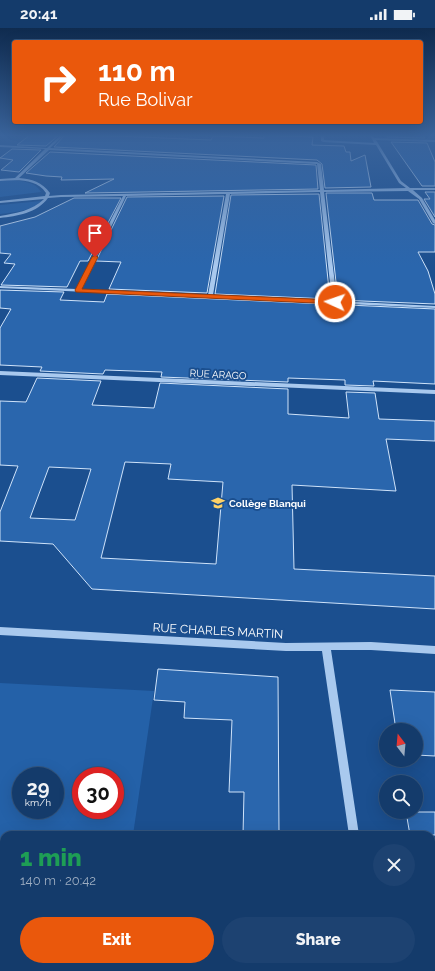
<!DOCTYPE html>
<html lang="en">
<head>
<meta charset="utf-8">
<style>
  :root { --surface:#143b6b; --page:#1d4271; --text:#f1f3f6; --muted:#9dadc1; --line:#33557e; --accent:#ea580c }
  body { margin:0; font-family:Raleway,sans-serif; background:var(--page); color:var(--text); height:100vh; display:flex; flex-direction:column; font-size:15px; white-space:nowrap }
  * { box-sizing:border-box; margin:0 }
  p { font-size:13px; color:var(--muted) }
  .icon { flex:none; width:22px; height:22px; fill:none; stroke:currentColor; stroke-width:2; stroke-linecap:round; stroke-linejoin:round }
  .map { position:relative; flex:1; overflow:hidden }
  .drawer { position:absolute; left:0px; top:803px; width:435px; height:140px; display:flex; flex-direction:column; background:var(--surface); border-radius:12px 12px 0 0; box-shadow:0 4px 16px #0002,0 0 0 1px var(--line) }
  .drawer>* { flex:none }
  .top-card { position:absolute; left:12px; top:12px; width:411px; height:84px; border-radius:4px; box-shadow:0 4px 16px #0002,0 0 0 1px var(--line); background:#ea580c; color:#fff; overflow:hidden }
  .needle { width:26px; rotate:344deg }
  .buttons { position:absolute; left:379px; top:695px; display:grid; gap:8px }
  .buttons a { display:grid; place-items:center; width:44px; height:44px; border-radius:50%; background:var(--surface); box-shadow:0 4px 16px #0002,0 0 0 1px var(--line); font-size:20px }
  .speed { position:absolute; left:12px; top:739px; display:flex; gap:8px; font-size:20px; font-weight:700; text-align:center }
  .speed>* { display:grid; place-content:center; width:52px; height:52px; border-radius:50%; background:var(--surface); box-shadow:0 4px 16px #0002,0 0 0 1px var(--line); line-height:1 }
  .speed small { font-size:10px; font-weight:400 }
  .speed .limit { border:6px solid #d22; background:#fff; color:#111 }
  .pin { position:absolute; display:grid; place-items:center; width:34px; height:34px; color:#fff; margin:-41px -17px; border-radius:50% 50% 50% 0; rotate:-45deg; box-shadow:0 0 4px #0007 }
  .pin .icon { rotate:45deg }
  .me { position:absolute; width:44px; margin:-22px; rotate:273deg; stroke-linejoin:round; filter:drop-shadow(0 0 3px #0008) }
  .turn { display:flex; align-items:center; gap:14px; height:84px; padding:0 20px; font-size:18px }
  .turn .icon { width:52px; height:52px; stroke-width:2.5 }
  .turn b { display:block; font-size:28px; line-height:34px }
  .round { display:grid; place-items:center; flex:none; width:42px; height:42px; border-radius:21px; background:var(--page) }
  .overview { display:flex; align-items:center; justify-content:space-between; height:68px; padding:0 20px }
  h1 { font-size:24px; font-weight:800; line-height:30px; color:#1e9e55 }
  .button { display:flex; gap:8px; margin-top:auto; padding:8px 20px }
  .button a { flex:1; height:46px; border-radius:24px; background:var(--accent); color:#fff; font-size:16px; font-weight:800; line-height:46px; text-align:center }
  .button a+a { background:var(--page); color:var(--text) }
  .status { display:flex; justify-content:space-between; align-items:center; height:28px; padding:0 20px; background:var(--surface); direction:ltr }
  .status svg { height:11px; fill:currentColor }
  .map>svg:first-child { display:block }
  .green { fill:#2461a8; fill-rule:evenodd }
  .building { fill:#2a66ad; stroke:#cfe3fa; fill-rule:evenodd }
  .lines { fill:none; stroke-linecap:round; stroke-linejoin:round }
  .minor { fill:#a9c9ee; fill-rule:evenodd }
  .route { fill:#ea580c; stroke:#983908 }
  .labels { text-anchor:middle; stroke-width:4; stroke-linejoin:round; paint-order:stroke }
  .street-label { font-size:10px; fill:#fff; stroke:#1b4f8f }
  .poi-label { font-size:10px; font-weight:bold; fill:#fff; stroke:#1b4f8f; text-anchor:start }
  .near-street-label { font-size:12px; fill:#fff; stroke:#1b4f8f }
</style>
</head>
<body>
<div class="status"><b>20:41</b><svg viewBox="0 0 49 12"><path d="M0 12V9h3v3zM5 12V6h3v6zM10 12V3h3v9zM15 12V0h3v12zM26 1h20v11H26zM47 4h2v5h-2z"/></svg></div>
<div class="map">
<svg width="435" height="943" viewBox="0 0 435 943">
  <rect width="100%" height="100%" fill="#1b4f8f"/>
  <g class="green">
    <path d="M12,152C22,153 36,154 41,164L0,169V153Z"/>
    <path d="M41,173C37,182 10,185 0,186V177Z"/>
    <path d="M0,655L154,663L133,807H4V939H115L114,943H0ZM21,748H55V782H21ZM81,748H115V782H81Z"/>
  </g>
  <g class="building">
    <path d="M30,107H59L46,118L17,117Z"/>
    <path d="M65,107H93L211,112L213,108L264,110V107L313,109L312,117L344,118L346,124H350L351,133L365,127L371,159L325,160L322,136L317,132L54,119Z"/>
    <path d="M386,107H423L425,110L387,109Z"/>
    <path d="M391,114L427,115L435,134V158H422Z"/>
    <path d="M12,121L41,122L19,144L1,142L13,132L0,130Z"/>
    <path d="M50,124L316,137L318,161L85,165L114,151L61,152L62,149L46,148L26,145Z"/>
    <path d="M425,164H435V189L424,171H430Z"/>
    <path d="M326,165H372L374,172H418L432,196L435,197V224H418L428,243L435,266V276L338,272Z"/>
    <path d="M319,166L330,271L215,266L231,167Z"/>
    <path d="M224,168L207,265L109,261L121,234L96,233L127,169Z"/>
    <path d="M74,170H121L88,233H80L67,259L1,257L15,236L4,235L11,226L0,225V198L35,189Z"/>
    <path d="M0,262L64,264L60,272L104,274L107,266L435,281V356L373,353L374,358L345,357V352L288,350V354L161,349L162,344L105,342L103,346L40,343L42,339L0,337V300L11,281L0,280Z"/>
    <path d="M37,350L101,353L92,377L154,380L160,355L288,361V386L349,390L346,364L375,365L379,391L435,393V413L386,411L396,463L292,457L294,541L435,548V581L92,561L53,516L0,513V484L18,438L0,437V373L26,374ZM125,434L171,436L168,451L223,454L216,536L101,530ZM49,439L91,441L75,492L30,490Z"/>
    <path d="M158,641L278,649L279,807H243L244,764H229L232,692L184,690L185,674L154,672Z"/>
    <path d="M390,662L435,664V728L416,727V702H396Z"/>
    <path d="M406,784H435V807H410Z"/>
  </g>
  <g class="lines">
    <g class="minor">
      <path d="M61,107H64L50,120L317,134L321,136L324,162L406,160L399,155L376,117L323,114L321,113V107H324V112L374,115L370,107H372L374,110L435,112V114L376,112L401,153L410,160H435V162H413L422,170L435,192V196L433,195L419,171L408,163L324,164L337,273L435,278V280L0,260V258L76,261L123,168L61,169L48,170C37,185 17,188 0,190V188C16,185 32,183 44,171L0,175V173L45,168L46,165C36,150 16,152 0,153V151L15,150L45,121L0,119V117L47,120ZM49,122L316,136H317L320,162L61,167L49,168L50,165C42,154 32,151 19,150ZM320,164L332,273L213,267L230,166ZM226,166L208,267L81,261L126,168Z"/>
      <path d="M0,343L435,362V366L0,347Z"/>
      <path d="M0,599L286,615L371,614L435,618V626L371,622H331L359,807H349L322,623H286L0,607Z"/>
      <path d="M367,939H379L380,943H368Z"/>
    </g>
  </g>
  <linearGradient id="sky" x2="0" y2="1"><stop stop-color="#0f2b4f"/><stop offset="0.45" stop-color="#39639b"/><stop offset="1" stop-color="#39639b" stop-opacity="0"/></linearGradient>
  <rect width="435" height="239" fill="url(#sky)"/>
  <path class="route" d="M95,227L98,229L82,261L335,272L338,274L335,276L76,264L75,262L92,229Z"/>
  <defs>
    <g id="school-bare" transform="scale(1.08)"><path d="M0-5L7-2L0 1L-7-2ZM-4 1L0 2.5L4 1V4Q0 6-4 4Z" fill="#ffd166" stroke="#1b4f8f" stroke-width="2.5" paint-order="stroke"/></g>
  </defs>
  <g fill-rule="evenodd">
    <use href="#school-bare" x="218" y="475"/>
  </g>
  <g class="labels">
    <g class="street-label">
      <text transform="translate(218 346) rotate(3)" y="4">RUE ARAGO</text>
    </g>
    <g class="poi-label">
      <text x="229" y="479">Collège Blanqui</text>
    </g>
    <g class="near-street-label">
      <text transform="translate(218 603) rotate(3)" y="4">RUE CHARLES MARTIN</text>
    </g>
  </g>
</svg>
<div class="buttons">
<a><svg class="needle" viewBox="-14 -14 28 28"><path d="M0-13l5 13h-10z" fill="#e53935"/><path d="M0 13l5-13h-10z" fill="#9dadc1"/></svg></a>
<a><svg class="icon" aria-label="search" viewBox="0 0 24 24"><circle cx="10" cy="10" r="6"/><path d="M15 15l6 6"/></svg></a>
</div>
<div class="speed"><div>29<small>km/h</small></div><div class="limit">30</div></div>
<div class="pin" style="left:95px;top:229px;background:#d93025"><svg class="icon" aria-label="arrive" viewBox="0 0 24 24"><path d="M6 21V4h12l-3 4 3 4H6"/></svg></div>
<svg class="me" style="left:335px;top:274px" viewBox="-20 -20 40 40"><circle r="17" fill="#ea580c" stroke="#fff" stroke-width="3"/><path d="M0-11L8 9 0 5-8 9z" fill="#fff"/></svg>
<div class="top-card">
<div class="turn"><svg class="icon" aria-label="right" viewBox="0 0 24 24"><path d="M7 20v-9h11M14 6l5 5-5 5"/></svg><div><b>110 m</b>Rue Bolivar</div></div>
</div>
<section class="drawer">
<div class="overview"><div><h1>1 min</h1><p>140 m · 20:42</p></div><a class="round"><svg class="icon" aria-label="close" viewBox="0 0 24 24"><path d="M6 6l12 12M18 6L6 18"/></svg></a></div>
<div class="button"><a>Exit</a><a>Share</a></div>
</section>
</div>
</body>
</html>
